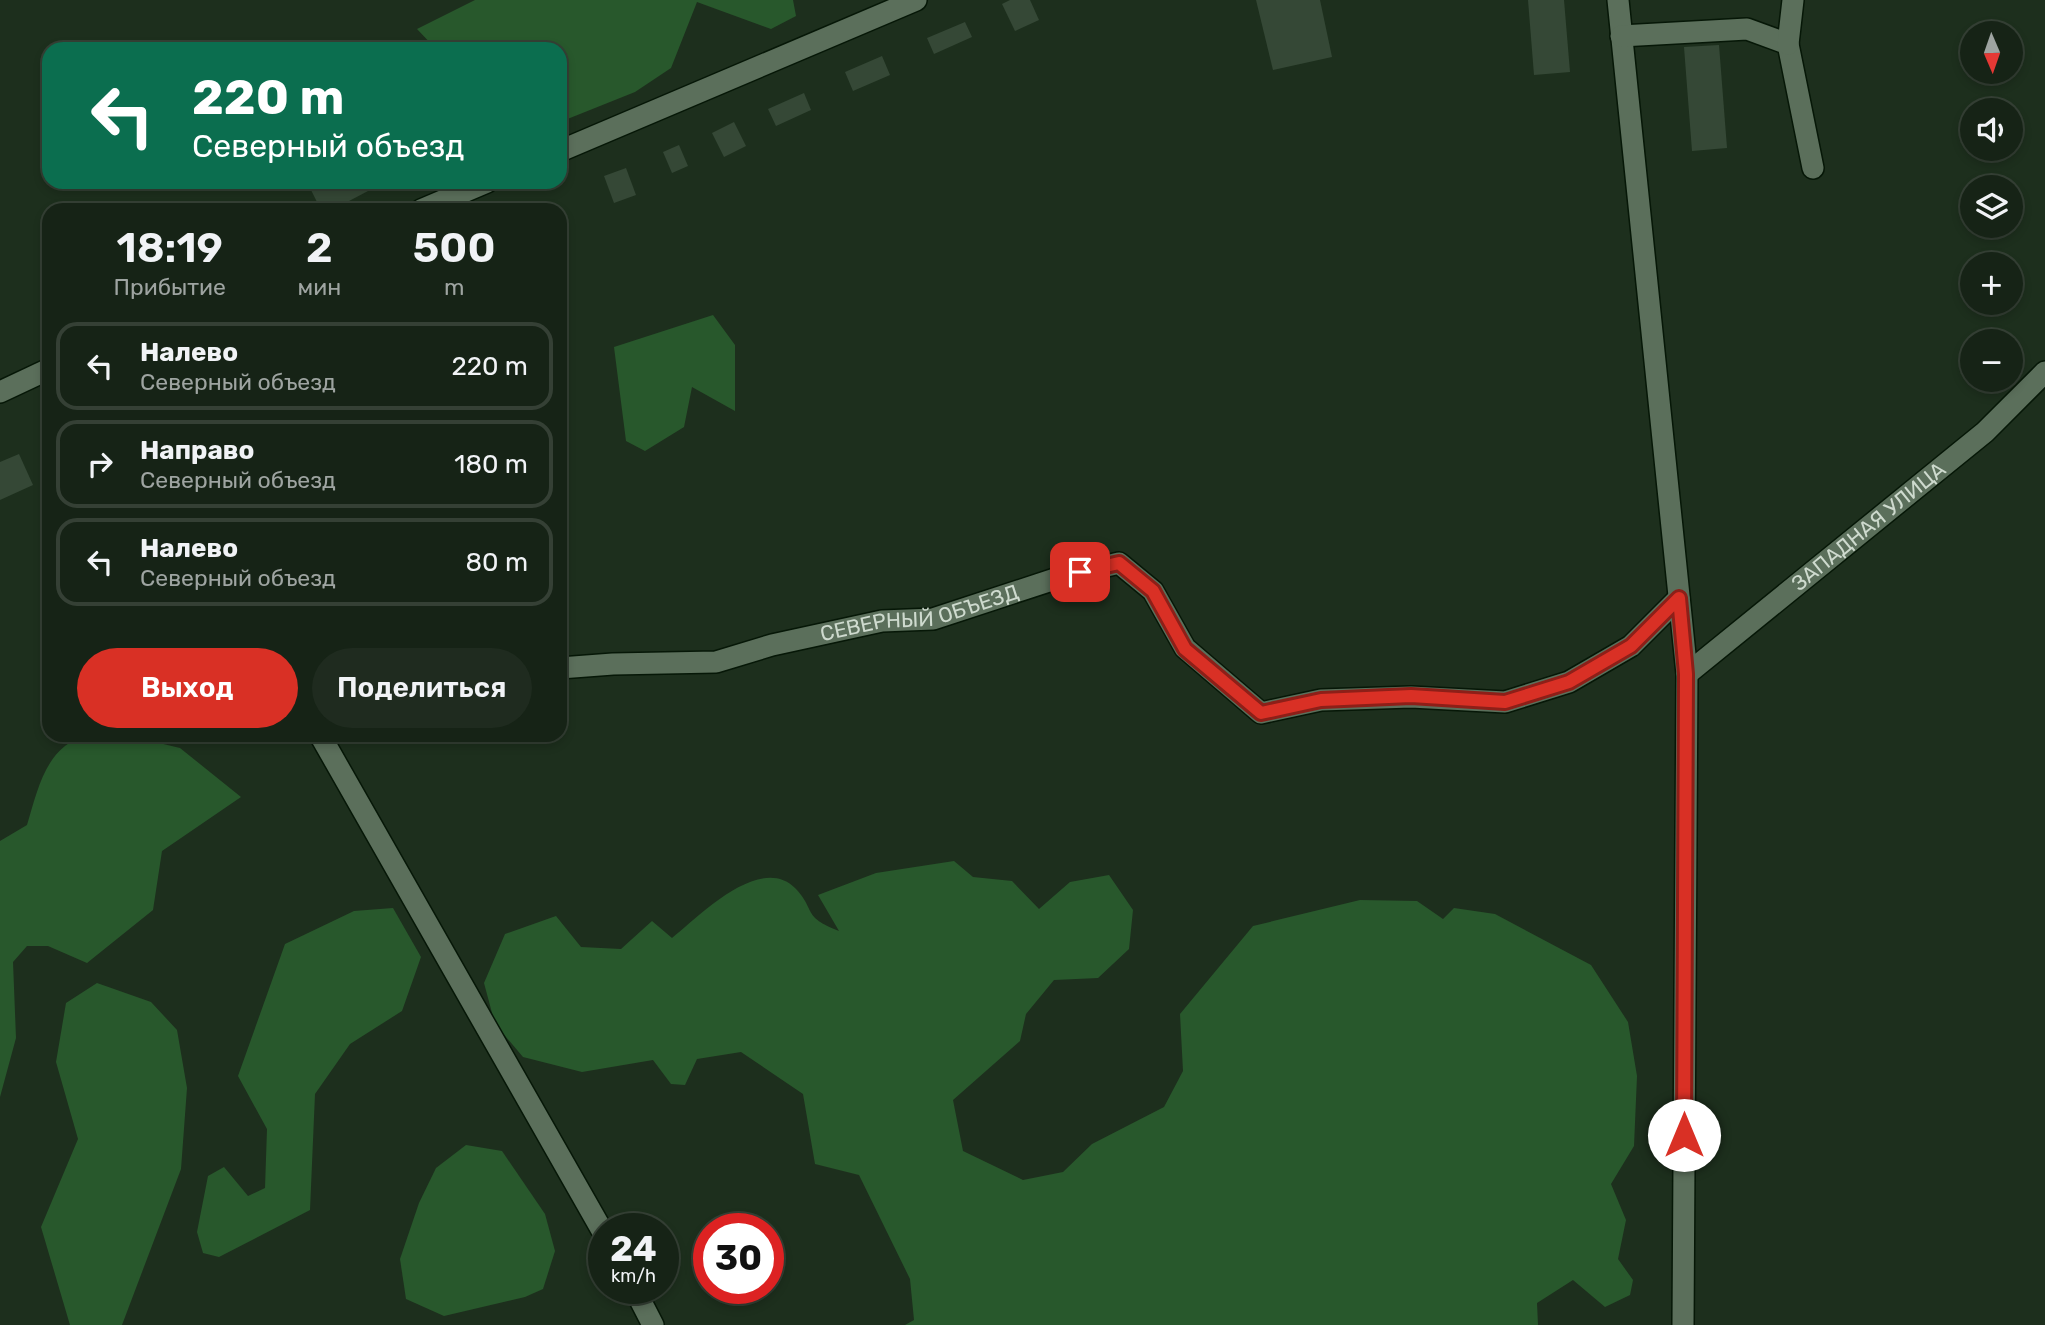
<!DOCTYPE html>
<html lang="ru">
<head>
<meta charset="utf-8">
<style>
  :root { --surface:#162316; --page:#1f2b1f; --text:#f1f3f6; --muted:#9ea4a1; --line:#354035; --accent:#d93025 }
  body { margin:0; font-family:Rubik,sans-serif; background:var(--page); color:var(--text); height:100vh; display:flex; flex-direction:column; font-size:26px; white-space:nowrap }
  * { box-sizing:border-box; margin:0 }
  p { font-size:23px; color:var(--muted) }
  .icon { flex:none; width:38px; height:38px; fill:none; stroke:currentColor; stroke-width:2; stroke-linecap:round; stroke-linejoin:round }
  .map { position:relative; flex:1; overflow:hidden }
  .panel { position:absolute; left:42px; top:203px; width:525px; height:539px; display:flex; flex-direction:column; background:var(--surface); border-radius:21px; box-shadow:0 4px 10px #0003,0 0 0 2px var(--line) }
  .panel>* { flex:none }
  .top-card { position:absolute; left:42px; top:42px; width:525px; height:147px; border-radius:21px; box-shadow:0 4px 10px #0003,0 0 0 2px var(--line); background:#0b6e4f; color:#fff; overflow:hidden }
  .needle { width:46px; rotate:178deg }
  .tools { position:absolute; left:1960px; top:21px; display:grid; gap:14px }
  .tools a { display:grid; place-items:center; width:63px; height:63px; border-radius:50%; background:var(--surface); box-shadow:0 4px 10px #0003,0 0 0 2px var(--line); font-size:35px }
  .speed { position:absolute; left:588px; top:1213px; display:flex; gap:14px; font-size:35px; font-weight:700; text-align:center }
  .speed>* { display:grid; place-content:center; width:91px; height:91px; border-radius:50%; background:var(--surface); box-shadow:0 4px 10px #0003,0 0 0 2px var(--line); line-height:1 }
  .speed small { font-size:18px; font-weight:400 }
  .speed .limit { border:10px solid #d22; background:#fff; color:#111 }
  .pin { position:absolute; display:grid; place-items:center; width:60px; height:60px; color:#fff; margin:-30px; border-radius:14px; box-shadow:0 4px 10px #0006 }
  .me { position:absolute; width:77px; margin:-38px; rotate:0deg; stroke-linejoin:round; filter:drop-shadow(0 0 5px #0008) }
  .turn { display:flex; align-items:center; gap:24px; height:147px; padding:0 35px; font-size:32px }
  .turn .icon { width:91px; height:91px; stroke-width:2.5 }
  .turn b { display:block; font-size:49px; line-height:60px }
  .eta { display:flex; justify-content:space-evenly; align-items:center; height:119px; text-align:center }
  .eta b { font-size:42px; font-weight:600; line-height:49px }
  .action { display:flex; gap:14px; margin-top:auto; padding:14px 35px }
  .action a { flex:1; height:80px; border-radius:42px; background:var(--accent); color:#fff; font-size:28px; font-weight:600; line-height:80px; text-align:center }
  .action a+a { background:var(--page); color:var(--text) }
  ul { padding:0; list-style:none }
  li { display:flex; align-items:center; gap:21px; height:88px; margin:0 14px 10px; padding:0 21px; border:4px solid var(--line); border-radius:21px }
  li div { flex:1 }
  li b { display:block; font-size:26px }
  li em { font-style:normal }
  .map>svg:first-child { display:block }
  .green { fill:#28582c }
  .building { fill:#354836 }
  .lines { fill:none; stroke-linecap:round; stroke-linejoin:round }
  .minor-casing { stroke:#061707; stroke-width:24 }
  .minor { stroke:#5b6f5b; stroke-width:21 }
  .route-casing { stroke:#8d1f18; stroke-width:18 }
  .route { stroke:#d93025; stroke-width:12 }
  .labels { text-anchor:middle; stroke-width:6; stroke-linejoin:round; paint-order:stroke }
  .street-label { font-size:21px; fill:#cedace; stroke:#0d140d }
</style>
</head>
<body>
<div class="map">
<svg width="2045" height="1325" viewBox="0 0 2045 1325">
  <rect width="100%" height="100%" fill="#1d2f1d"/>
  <g class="green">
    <path d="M475,0H793L796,16L771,29L697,2L671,68L635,92L560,122V49H436L417,29Z"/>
    <path d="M713,315L735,345V411L692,387L684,427L645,451L626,441L614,347Z"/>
    <path d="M88,735H126L180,748L241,797L162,851L153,910L87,963L48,946H27L13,962L16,1038L0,1097V841L27,825C38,789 46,745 88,735Z"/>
    <path d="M954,861L973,877L1012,881L1039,909L1070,882L1109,875L1133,910L1129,949L1098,978L1054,980L1026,1014L1020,1041L953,1100L963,1151L1023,1180L1063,1172L1092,1144L1164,1107L1183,1071L1180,1014L1253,926L1360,900L1417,901L1443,919L1454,908L1495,914L1591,965L1628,1022L1637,1076L1634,1146L1611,1184L1626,1220L1618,1259L1633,1280L1630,1295L1605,1307L1573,1280L1537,1303L1538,1325H905L914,1320L910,1279L859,1175L815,1164L803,1094L741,1052L697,1059L685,1085L671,1084L653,1060L582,1072L523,1057L495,1024L484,983L505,934L556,916L581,947L621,949L652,921L672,938C698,917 760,853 795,888C817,911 801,916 839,931L818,895L876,873Z"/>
    <path d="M393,908L421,957L402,1011L350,1044L315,1094L310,1210L219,1257L203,1253L197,1232L208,1176L224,1167L248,1196L265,1188L267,1129L238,1076L285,944L354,911Z"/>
    <path d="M97,983L151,1002L177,1030L187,1088L181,1169L122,1325H70L41,1227L78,1139L56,1062L66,1003Z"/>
    <path d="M466,1145L502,1151L545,1214L555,1251L543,1289L525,1297L444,1316L406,1299L400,1259L419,1203L436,1168Z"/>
  </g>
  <g class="building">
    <path d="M1010,0H1030L1039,20L1015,31L1002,4Z"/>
    <path d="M1256,0H1320L1332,57L1273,70Z"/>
    <path d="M1528,0H1564L1570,72L1534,75Z"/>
    <path d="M965,22L972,37L934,54L927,38Z"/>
    <path d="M1719,45L1727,148L1692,151L1684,47Z"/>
    <path d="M882,56L890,75L853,91L845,72Z"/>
    <path d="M804,93L811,110L776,126L768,109Z"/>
    <path d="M734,122L746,146L724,157L712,133Z"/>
    <path d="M679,145L688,166L672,173L663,152Z"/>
    <path d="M626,168L636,195L614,203L604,176Z"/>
    <path d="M322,182H363L368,191L332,210H321L310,188Z"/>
    <path d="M19,454L33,485L0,500V462Z"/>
  </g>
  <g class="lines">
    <g class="minor-casing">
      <g id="minor">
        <path d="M1618,0L1687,674L1683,1325"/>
        <path d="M1621,36L1747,29L1788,44L1813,168"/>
        <path d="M1788,44L1793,0"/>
        <path d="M560,151L916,0"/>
        <path d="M421,210L487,182"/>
        <path d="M0,392L49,369"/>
        <path id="s1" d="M560,668L613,664L716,662L772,645L882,621L933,619L1061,577L1119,563L1153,591L1185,648L1261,713L1321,700L1411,697L1505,702L1569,682L1631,646L1679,598"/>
        <path id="s2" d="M1687,674L1985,432L2045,372"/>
        <path d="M320,735L604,1234"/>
        <path d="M634,1288L653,1325"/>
      </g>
    </g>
    <use href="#minor" class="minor"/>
  </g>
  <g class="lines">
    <g class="route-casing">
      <path id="route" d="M1080,572L1119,563L1153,591L1185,649L1261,713L1321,700L1411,696L1505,702L1569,682L1631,646L1679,598L1686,674L1684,1135"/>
    </g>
    <use href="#route" class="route"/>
  </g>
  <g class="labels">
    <g class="street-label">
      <text dy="7" stroke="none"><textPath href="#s2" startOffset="234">ЗАПАДНАЯ УЛИЦА</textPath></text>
      <text dy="7" stroke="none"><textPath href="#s1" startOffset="366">СЕВЕРНЫЙ ОБЪЕЗД</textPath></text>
    </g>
  </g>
</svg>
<div class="tools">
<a><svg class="needle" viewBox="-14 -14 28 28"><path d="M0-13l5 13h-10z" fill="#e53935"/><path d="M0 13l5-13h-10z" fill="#9ea4a1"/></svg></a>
<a><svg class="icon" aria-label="sound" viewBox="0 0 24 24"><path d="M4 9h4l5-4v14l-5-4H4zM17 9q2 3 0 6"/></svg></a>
<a><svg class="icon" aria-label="layers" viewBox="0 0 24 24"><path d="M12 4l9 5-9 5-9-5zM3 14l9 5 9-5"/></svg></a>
<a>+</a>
<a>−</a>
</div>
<div class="speed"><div>24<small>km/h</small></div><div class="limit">30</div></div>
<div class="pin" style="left:1080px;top:572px;background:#d93025"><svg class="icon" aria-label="arrive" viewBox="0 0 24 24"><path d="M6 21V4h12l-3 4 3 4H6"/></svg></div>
<svg class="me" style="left:1684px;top:1135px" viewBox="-20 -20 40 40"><circle r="19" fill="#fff"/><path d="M0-13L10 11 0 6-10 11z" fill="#d93025"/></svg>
<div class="top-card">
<div class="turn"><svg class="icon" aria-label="left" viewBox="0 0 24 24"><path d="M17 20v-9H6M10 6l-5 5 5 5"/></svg><div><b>220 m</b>Северный объезд</div></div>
</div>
<section class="panel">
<div class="eta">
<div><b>18:19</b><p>Прибытие</p></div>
<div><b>2</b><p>мин</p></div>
<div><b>500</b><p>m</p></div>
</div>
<ul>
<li><svg class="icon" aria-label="left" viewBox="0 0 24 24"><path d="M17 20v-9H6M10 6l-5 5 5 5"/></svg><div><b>Налево</b><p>Северный объезд</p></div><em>220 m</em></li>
<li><svg class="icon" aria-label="right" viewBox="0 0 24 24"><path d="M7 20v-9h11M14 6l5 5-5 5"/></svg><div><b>Направо</b><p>Северный объезд</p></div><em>180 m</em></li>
<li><svg class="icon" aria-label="left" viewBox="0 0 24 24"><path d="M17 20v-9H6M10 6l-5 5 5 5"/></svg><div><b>Налево</b><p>Северный объезд</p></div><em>80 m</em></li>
</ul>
<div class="action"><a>Выход</a><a>Поделиться</a></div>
</section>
</div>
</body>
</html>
